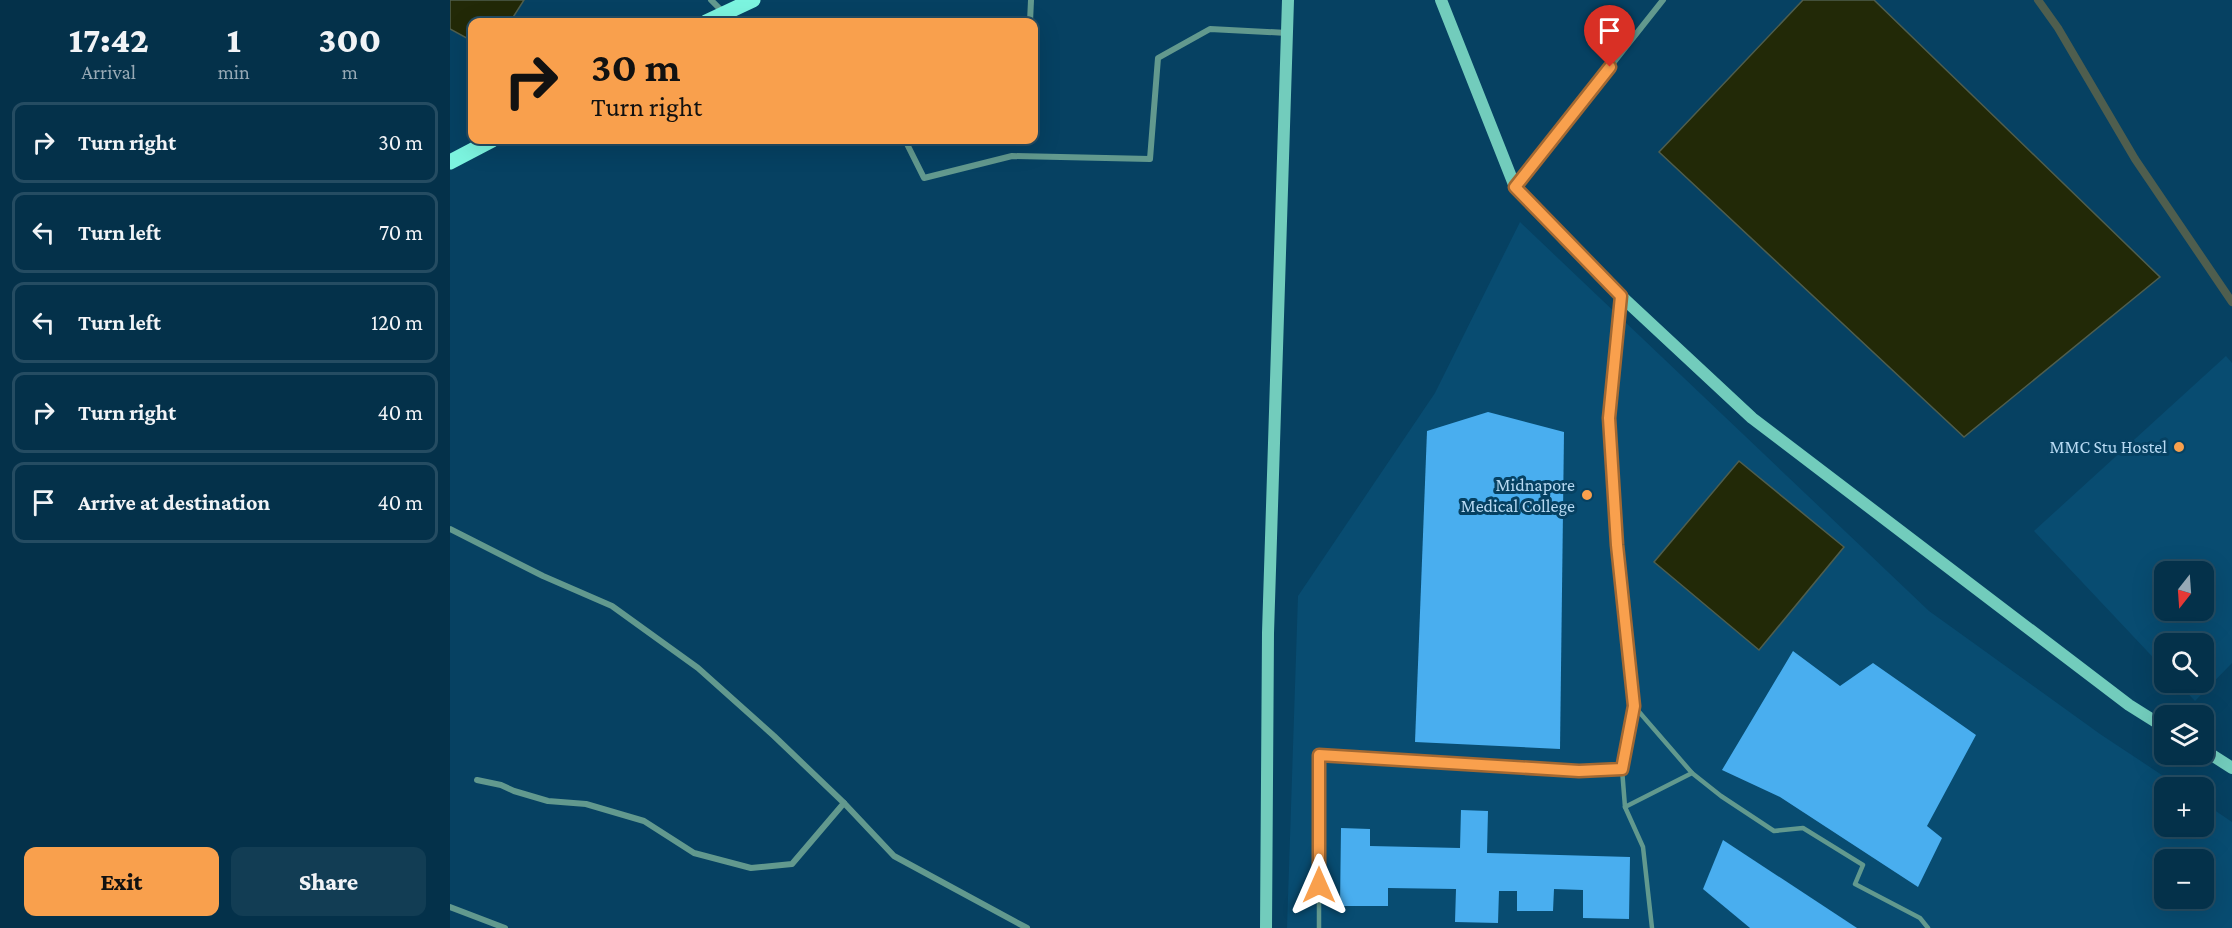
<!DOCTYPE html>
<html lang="en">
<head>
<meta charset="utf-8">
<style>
  :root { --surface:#04314a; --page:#123d54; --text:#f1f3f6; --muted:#97a9b5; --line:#254c62; --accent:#f9a04d }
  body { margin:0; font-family:"Crimson Pro",serif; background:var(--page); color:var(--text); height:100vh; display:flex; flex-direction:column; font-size:22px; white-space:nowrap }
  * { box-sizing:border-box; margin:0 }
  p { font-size:20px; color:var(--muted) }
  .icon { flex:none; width:33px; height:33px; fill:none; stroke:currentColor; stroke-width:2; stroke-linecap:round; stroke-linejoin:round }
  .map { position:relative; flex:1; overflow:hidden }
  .details { display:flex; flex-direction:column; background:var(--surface); width:450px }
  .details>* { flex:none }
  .banner { position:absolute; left:18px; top:18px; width:570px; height:126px; border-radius:12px; box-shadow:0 6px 24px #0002,0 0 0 2px var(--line); background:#f9a04d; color:#111; overflow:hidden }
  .needle { width:39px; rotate:197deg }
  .buttons { position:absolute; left:1704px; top:561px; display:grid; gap:12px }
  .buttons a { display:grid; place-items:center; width:60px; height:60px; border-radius:12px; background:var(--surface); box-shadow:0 6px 24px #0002,0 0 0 2px var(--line); font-size:30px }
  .pin { position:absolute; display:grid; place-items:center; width:51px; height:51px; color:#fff; margin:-62px -26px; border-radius:50% 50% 50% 0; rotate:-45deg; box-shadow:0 0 6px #0007 }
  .pin .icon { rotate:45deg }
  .me { position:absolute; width:66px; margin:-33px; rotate:0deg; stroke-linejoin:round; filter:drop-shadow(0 0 4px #0008) }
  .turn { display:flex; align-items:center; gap:21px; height:126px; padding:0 24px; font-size:27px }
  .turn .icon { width:78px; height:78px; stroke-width:2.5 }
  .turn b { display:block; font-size:42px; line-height:51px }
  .eta { display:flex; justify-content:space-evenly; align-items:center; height:102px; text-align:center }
  .eta b { font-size:36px; font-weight:800; line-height:42px }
  .action { display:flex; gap:12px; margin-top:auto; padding:12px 24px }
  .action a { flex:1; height:69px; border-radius:12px; background:var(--accent); color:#111; font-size:24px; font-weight:800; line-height:69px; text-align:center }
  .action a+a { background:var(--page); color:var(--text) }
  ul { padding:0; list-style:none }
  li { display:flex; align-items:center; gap:18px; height:81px; margin:0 12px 9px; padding:0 12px; border:3px solid var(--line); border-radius:12px }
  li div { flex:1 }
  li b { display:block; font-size:22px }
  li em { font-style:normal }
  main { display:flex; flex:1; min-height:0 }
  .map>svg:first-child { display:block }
  .built { fill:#084c71; fill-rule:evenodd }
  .water { fill:#222907; stroke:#4f5e4e; stroke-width:1.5 }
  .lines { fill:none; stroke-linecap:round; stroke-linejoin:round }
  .stream { stroke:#4f5e4e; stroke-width:8 }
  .building { fill:#49aeef }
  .lane { stroke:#62998e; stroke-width:4.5 }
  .street { stroke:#62998e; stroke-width:6 }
  .secondary { stroke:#72ccbc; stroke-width:12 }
  .primary { stroke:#7cf4df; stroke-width:15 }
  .route-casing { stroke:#a26832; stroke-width:15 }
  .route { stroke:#f9a04d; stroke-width:10 }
  .poi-dot { fill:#f9a04d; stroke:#064162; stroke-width:2 }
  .labels { text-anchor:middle; stroke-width:6; stroke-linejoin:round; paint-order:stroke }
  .poi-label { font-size:18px; fill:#b7d9f2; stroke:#064162; text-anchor:end }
</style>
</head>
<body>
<main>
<section class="details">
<div class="eta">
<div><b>17:42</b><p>Arrival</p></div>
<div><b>1</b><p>min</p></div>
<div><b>300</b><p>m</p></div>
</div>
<ul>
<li><svg class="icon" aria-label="right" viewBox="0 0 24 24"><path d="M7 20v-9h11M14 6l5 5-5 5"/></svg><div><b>Turn right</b></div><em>30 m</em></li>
<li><svg class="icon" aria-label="left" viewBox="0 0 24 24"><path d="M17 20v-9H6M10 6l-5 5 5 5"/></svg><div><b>Turn left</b></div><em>70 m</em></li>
<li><svg class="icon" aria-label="left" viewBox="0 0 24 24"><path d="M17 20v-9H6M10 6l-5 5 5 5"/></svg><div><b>Turn left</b></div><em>120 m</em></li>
<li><svg class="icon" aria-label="right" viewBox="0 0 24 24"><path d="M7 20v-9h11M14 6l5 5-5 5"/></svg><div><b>Turn right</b></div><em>40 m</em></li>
<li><svg class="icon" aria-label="arrive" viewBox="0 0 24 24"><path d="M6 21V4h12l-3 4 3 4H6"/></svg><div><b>Arrive at destination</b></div><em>40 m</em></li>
</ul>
<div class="action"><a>Exit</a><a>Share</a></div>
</section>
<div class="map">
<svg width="1782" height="928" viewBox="0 0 1782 928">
  <rect width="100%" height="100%" fill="#064162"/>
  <g class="built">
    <path d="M1070,222L1479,611L1650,734L1730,787L1714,788V826H1754V803L1782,822V928H837L848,596L985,393ZM1714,860H1754V898H1714Z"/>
    <path d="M1776,356L1782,363V663L1745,701L1728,683L1754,682V644H1714V669L1584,531ZM1714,572H1754V610H1714Z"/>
  </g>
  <g class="water">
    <path d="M0,0H74L60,22H22V41L0,29Z"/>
    <path d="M1353,0H1424L1710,277L1514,437L1209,152Z"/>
    <path d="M1289,461L1394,547L1309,650L1204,562Z"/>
  </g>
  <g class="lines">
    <path class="stream" d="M1588,0L1608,28L1685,159L1782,302"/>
  </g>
  <g class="building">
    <path d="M1038,412L1114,432L1110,749L965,742L977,431Z"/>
    <path d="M1343,651L1390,686L1423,663L1526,735L1477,826L1492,838L1468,887L1330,797L1272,770Z"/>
    <path d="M1011,810L1038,811L1037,853L1180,857L1179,919L1133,918V890L1104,889L1103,911H1067V891H1049L1048,923L1005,922L1006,889L938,888V906H890L891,828L920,829V846L1010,848Z"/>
    <path d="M1273,840L1407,928H1300L1253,889Z"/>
  </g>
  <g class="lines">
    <g class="lane">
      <path d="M1171,299L1159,418L1167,545L1184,706L1172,769L1175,807L1193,847L1202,928"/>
      <path d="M1242,773L1271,796L1324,831L1353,828L1413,865L1405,884L1470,918L1478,928"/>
      <path d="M1175,807L1242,773L1184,706"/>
      <path d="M869,928V755L1129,771L1172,769"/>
    </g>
    <g class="street">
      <path d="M261,0L273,12"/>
      <path d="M580,22L581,0"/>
      <path d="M455,140L474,178L562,156L700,159L708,58L760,29L837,33"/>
      <path d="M1065,187L1213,0"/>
      <path d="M0,529L93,576L162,606L248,668L324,736L394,803L444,856L577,928"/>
      <path d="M27,780L51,785L64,791L98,801L136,804L194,821L244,853L301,868L342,864L394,803"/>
      <path d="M0,907L55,928"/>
    </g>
    <g class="secondary">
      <path d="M991,0L1065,187L1171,296L1302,418L1679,705L1714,727"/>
      <path d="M1754,750L1782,768"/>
      <path d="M816,928L818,633L838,0"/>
    </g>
    <g class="primary">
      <path d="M256,22L303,0"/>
      <path d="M0,162L42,140"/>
    </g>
  </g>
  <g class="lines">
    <g class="route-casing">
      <path id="route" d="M869,885V755L1129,771L1172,769L1184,706L1167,545L1159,418L1171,296L1065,187L1160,67"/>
    </g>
    <use href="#route" class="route"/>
  </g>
  <g class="poi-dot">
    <circle cx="1729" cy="447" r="6"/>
    <circle cx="1137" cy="495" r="6"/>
  </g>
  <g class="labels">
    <g class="poi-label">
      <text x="1717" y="453">MMC Stu Hostel</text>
      <text x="1125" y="491">Midnapore<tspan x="1125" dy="21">Medical College</tspan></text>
    </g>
  </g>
</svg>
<div class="buttons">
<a><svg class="needle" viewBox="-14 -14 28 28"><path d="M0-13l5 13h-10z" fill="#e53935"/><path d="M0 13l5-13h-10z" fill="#97a9b5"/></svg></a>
<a><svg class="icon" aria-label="search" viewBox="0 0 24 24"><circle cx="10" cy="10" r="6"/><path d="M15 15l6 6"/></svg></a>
<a><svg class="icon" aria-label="layers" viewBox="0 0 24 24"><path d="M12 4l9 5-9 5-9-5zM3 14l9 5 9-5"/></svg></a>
<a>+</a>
<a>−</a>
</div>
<div class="pin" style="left:1160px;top:67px;background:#d93025"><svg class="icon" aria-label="arrive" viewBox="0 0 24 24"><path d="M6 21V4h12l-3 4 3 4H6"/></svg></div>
<svg class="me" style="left:869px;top:885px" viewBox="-20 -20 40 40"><path d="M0-17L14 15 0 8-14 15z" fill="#f9a04d" stroke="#fff" stroke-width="4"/></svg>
<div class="banner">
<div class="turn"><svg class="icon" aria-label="right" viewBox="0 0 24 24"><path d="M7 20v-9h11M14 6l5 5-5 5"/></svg><div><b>30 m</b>Turn right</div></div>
</div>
</div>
</main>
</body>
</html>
